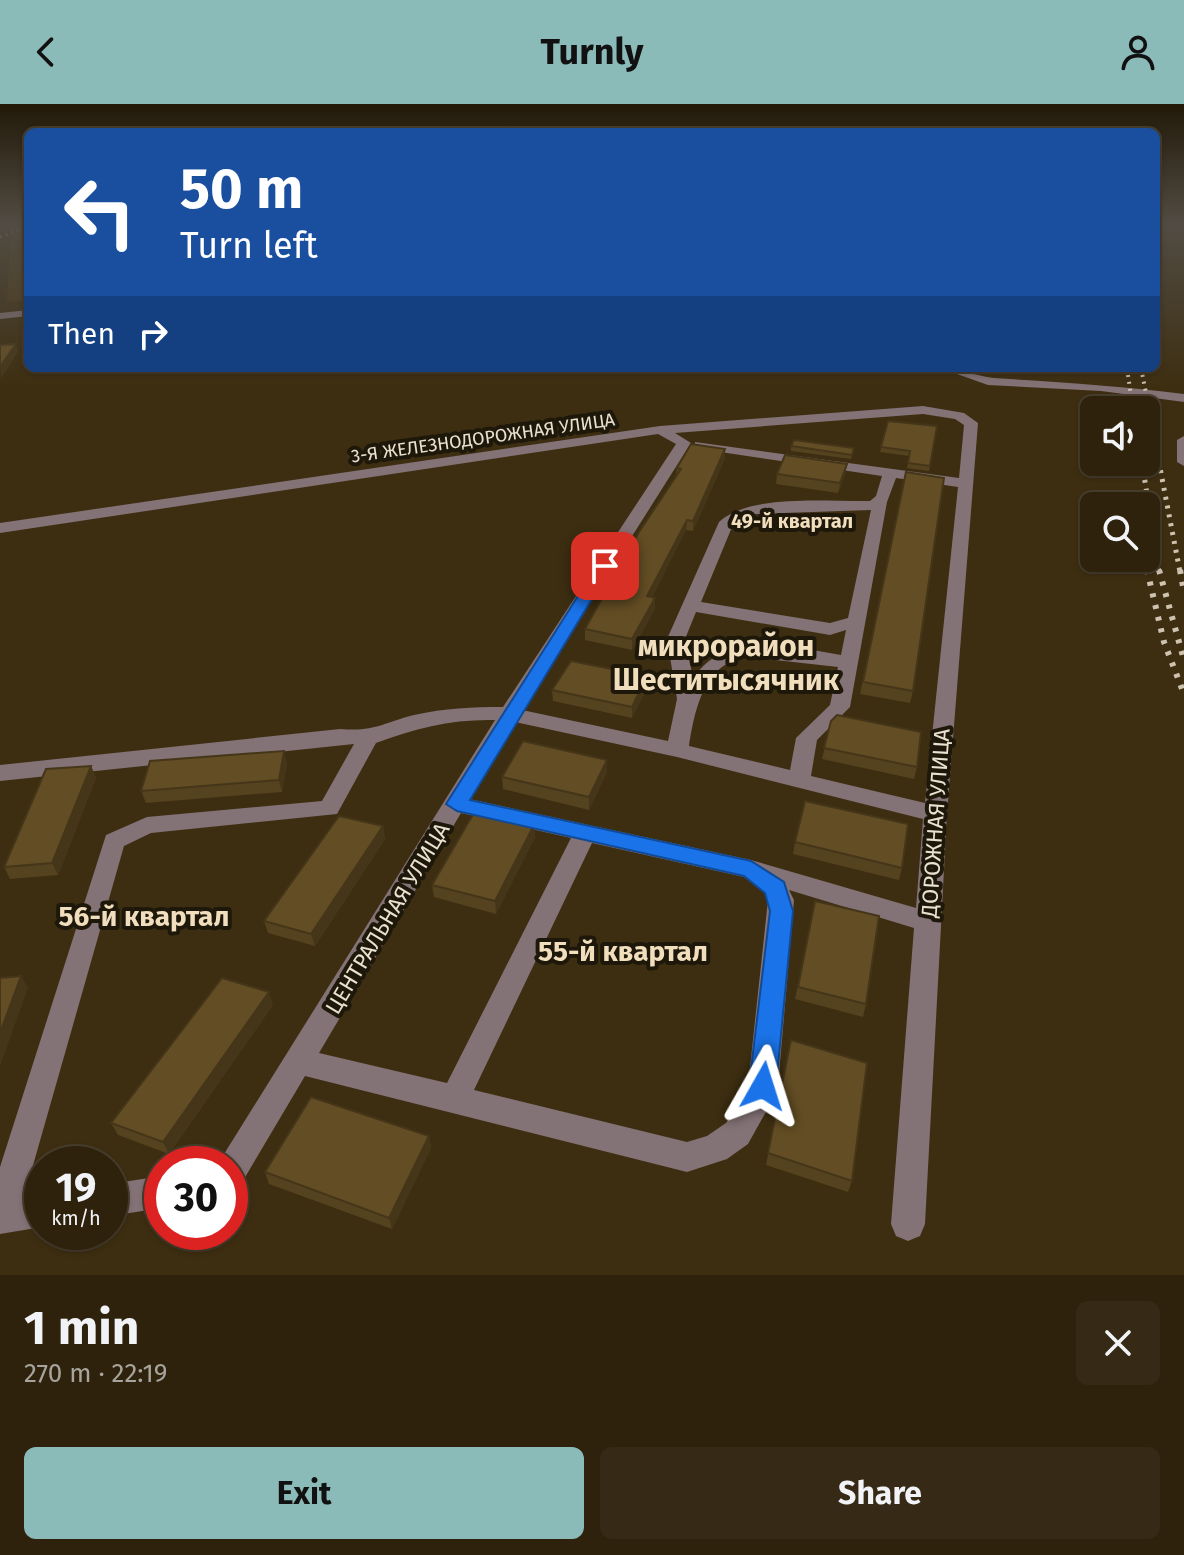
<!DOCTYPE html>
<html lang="en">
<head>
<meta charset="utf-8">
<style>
  :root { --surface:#2e220d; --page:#362a16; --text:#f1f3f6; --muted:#a7a49d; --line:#493f2e; --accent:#8bbbb9 }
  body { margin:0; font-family:"Fira Sans",sans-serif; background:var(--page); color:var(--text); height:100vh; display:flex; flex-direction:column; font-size:30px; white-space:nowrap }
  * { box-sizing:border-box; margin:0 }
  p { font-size:26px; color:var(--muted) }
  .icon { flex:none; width:44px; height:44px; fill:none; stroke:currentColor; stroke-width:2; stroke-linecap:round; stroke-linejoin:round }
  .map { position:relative; height:1171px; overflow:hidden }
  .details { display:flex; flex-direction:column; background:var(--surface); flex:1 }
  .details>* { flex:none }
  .banner { position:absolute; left:24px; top:24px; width:1136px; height:244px; border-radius:12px; box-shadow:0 2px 6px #0004,0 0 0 2px var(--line); background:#1a4fa0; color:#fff; overflow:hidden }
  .fabs { position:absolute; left:1080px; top:292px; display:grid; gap:16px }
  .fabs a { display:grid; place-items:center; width:80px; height:80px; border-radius:12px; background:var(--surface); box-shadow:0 2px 6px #0004,0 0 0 2px var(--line); font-size:40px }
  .speed { position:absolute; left:24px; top:1042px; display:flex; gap:16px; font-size:40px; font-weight:700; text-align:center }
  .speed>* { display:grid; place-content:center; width:104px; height:104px; border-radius:50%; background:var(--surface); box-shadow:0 2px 6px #0004,0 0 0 2px var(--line); line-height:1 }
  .speed small { font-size:20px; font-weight:400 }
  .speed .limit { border:12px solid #d22; background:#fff; color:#111 }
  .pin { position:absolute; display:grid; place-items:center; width:68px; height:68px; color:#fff; margin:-34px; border-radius:16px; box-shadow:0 4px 12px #0006 }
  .me { position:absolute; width:88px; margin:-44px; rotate:6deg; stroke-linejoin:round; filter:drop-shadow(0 0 6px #0008) }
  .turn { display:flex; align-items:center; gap:28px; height:168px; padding:0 24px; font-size:36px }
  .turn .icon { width:104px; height:104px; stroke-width:2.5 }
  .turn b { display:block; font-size:56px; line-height:68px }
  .then { display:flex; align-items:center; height:76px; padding:0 24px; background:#0003; gap:16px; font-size:30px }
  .round { display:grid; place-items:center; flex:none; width:84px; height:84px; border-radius:12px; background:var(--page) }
  .overview { display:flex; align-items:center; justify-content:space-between; height:136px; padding:0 24px }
  h1 { font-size:48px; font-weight:700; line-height:60px }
  .action { display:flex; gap:16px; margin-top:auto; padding:16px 24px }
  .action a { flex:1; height:92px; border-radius:12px; background:var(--accent); color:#111; font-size:32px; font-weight:700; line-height:92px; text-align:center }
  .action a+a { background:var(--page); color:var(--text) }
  header { display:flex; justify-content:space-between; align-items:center; height:104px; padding:0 24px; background:var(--accent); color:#111; font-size:36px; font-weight:700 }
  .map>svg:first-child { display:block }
  .built { fill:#4a3713 }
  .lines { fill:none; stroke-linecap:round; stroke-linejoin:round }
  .minor { fill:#837276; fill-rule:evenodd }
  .rail-far3 { stroke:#cdc3b0; stroke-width:3; stroke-dasharray:2 4; stroke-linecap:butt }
  .rail-far2 { stroke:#cdc3b0; stroke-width:4; stroke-dasharray:2 5; stroke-linecap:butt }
  .rail-far1 { stroke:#cdc3b0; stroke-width:5; stroke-dasharray:3 6; stroke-linecap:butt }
  .rail { stroke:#cdc3b0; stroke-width:6; stroke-dasharray:4 8; stroke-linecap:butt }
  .wall { fill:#55421f }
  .shaded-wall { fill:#453619 }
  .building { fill:#634d24; stroke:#453619; stroke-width:2 }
  .route { fill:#1a73e8; stroke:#114b97; stroke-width:2 }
  .labels { text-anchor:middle; stroke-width:8; stroke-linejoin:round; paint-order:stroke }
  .far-street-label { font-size:18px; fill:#eae1d0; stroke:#1e180b }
  .far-neighbourhood-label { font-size:20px; font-weight:bold; fill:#f1debd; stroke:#1e180b }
  .street-label { font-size:22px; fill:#eae1d0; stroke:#1e180b }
  .near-neighbourhood-label { font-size:28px; font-weight:bold; fill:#f1debd; stroke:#1e180b }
  .district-label { font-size:30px; font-weight:bold; fill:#f1debd; stroke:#1e180b }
</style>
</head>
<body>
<header><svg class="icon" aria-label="back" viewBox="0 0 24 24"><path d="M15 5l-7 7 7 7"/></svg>Turnly<svg class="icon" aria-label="person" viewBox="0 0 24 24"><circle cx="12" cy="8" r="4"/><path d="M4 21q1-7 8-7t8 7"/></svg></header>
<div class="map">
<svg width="1184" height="1171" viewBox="0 0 1184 1171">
  <rect width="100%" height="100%" fill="#3d2e11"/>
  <path class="built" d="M11,121H28V196L7,198Z"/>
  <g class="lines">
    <g class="minor">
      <path d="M28,206V212L0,215V209Z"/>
      <path d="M940,264C959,264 975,272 994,274C1058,278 1121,282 1184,290V298L1101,287L988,281Z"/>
      <path d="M923,302L964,309L978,319L947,710L925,1120L920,1132L908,1137L896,1132L891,1120L914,824L789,786L794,796L778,982L772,997L748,1040L727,1055L687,1068L305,972L241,1080L230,1085V1060L219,1058L495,616C452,615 416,624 376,639L337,710L151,729L124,742L24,1093L42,1089V1123L0,1130V1063L106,731L147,713L322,697L354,640L0,677V661L340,625C375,628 382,619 414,611C445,604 472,603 503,603L676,340L658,330L0,429V419L660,322ZM923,310L955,315L964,321L959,374L695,338V344L700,345L882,372L876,392L870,397C828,398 751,389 719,418L667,535L677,595L668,637L522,606L691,339L675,329ZM896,374L958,383L925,699L811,672L817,636L850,603L887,398ZM871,406L848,514L830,519L701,498L732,423L755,410ZM696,508L830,531L846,526L841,551C787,543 731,523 693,574L685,535ZM748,553L838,563L830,601L796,634L790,666L689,642C695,605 704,558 748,553ZM515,618L677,653L923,715L916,804L751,756L469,695ZM461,709L571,734L447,979L319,949ZM592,739L744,773L766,790L768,796L748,982L740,1000L726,1019L707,1032L687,1038L474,986Z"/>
      <path d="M1184,332V362L1177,358V336Z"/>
      <path d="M162,1072V1104L110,1112V1080Z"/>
    </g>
    <path class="rail-far3" d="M0,133L28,122"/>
    <g class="rail-far2">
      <path d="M1127,264L1133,306"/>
      <path d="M1141,264L1153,324"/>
    </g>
    <g class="rail-far1">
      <path d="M1152,322L1180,468"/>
      <path d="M1142,358L1159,468"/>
      <path d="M1144,454L1147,468"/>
    </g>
    <g class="rail">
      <path d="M1147,466L1164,538L1184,590"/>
      <path d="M1159,466L1184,556"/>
      <path d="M1180,466L1184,488"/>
    </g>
  </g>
  <g class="wall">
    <path d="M888,317L937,322L929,367L907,364L909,352L880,348Z"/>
    <path d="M791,342L853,349L851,355L791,347Z"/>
    <path d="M725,354L693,427L686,426L652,493L655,505L632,546L585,536V525L676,372L677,364Z"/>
    <path d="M847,360L845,370L838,389L776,380L777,370Z"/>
    <path d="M906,368L913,587L910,599L860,590Z"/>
    <path d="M647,584L632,614L553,597L552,586Z"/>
    <path d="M831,617L917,663L914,675L822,655Z"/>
    <path d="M287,659L282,688L146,699L141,687Z"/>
    <path d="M91,662L96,674L58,771L10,775L4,763Z"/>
    <path d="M607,668L589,706L503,685L502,673Z"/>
    <path d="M534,721L535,733L496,810L434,793L432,781Z"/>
    <path d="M383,722L385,735L315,842L268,829L264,817Z"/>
    <path d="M795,738L902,764L899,776L793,750Z"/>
    <path d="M815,797L866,900L863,913L795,895Z"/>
    <path d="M273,901L169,1050L118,1031L111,1019Z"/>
    <path d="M791,936L852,1077L848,1088L766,1061Z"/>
    <path d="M429,1032L431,1044L392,1125L269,1080L265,1068Z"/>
  </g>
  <g class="shaded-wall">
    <path d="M16,240L18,248L1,275L0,263Z"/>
    <path d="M725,345V354L693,427V417Z"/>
    <path d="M847,360L845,370L838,389L840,379Z"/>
    <path d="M687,416L686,426L647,503V492Z"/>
    <path d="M655,494V505L632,546V535Z"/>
    <path d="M647,572V584L632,614V603Z"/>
    <path d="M284,647L287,659L282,688L279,676Z"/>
    <path d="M607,656V668L589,706V693Z"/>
    <path d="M91,662L96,674L58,771L52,759Z"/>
    <path d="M534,721L535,733L496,810L495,797Z"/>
    <path d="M383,722L385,735L315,842L311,830Z"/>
    <path d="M21,872L28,884L0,962V929Z"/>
    <path d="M269,888L273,901L169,1050L163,1038Z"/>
    <path d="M429,1032L431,1044L392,1125L389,1114Z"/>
  </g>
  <g class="building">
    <path d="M16,240L0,263V241Z"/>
    <path d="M888,317L937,322L930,362L908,359L910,347L881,343Z"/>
    <path d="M794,336L854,344L852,351L791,342Z"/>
    <path d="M691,340L725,345L693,417L687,416L647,492L655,494L632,535L585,525L639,428L681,365L677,364Z"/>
    <path d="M785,351L847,360L840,379L777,370Z"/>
    <path d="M906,368L944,374L913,587L863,578Z"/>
    <path d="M571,557L647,572L632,603L552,586Z"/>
    <path d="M837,611L921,628L917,663L824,644L831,617Z"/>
    <path d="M523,637L607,656L589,693L502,673Z"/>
    <path d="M284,647L279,676L141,687L150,657Z"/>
    <path d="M91,662L52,759L4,763L46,665Z"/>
    <path d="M805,697L908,720L902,764L795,738Z"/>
    <path d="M475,707L534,721L495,797L432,781Z"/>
    <path d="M339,712L383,722L311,830L264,817Z"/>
    <path d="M815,797L879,812L866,900L798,883Z"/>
    <path d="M21,872L0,929V874Z"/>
    <path d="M222,874L269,888L163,1038L111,1019Z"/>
    <path d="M791,936L867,959L852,1077L768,1049Z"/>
    <path d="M311,993L429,1032L389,1114L265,1068Z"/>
  </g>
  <linearGradient id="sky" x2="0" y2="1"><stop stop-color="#221909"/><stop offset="0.42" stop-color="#514c43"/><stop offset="1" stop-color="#514c43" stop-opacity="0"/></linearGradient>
  <rect width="1184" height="285" fill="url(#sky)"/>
  <path class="route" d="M605,458L612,462L470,696L751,757L784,778L793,807L776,982L772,990L763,994L753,990L749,982L770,807L765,789L744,772L457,707L446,700L597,462Z"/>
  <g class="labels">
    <g class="far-street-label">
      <text transform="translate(483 334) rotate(-8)" y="6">3-Я ЖЕЛЕЗНОДОРОЖНАЯ УЛИЦА</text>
    </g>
    <g class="far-neighbourhood-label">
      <text x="792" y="424">49-й квартал</text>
    </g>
    <g class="street-label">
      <text transform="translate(935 719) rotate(-86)" y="8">ДОРОЖНАЯ УЛИЦА</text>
      <text transform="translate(387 814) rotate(-59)" y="8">ЦЕНТРАЛЬНАЯ УЛИЦА</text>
    </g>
    <g class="near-neighbourhood-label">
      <text x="144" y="822">56-й квартал</text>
      <text x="623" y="857">55-й квартал</text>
    </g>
    <g class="district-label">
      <text x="726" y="552">микрорайон<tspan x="726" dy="34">Шеститысячник</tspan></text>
    </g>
  </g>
</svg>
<div class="fabs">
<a><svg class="icon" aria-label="sound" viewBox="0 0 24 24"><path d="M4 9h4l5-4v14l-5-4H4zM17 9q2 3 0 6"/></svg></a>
<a><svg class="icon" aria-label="search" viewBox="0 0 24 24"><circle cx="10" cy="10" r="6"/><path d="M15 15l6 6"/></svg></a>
</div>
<div class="speed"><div>19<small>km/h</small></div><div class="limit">30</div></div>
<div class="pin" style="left:605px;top:462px;background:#d93025"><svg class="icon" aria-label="arrive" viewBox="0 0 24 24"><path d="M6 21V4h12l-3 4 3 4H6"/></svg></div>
<svg class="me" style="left:763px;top:982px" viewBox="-20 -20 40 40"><path d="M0-17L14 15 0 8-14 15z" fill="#1a73e8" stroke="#fff" stroke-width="4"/></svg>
<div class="banner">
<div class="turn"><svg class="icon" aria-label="left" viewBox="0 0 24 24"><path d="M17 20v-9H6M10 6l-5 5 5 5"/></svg><div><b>50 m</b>Turn left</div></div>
<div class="then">Then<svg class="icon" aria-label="right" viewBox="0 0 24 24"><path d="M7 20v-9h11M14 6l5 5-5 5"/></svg></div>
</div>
</div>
<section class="details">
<div class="overview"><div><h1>1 min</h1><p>270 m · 22:19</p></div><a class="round"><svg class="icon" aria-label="close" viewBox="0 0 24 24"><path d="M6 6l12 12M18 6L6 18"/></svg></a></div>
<div class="action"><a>Exit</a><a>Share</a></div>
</section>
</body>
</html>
